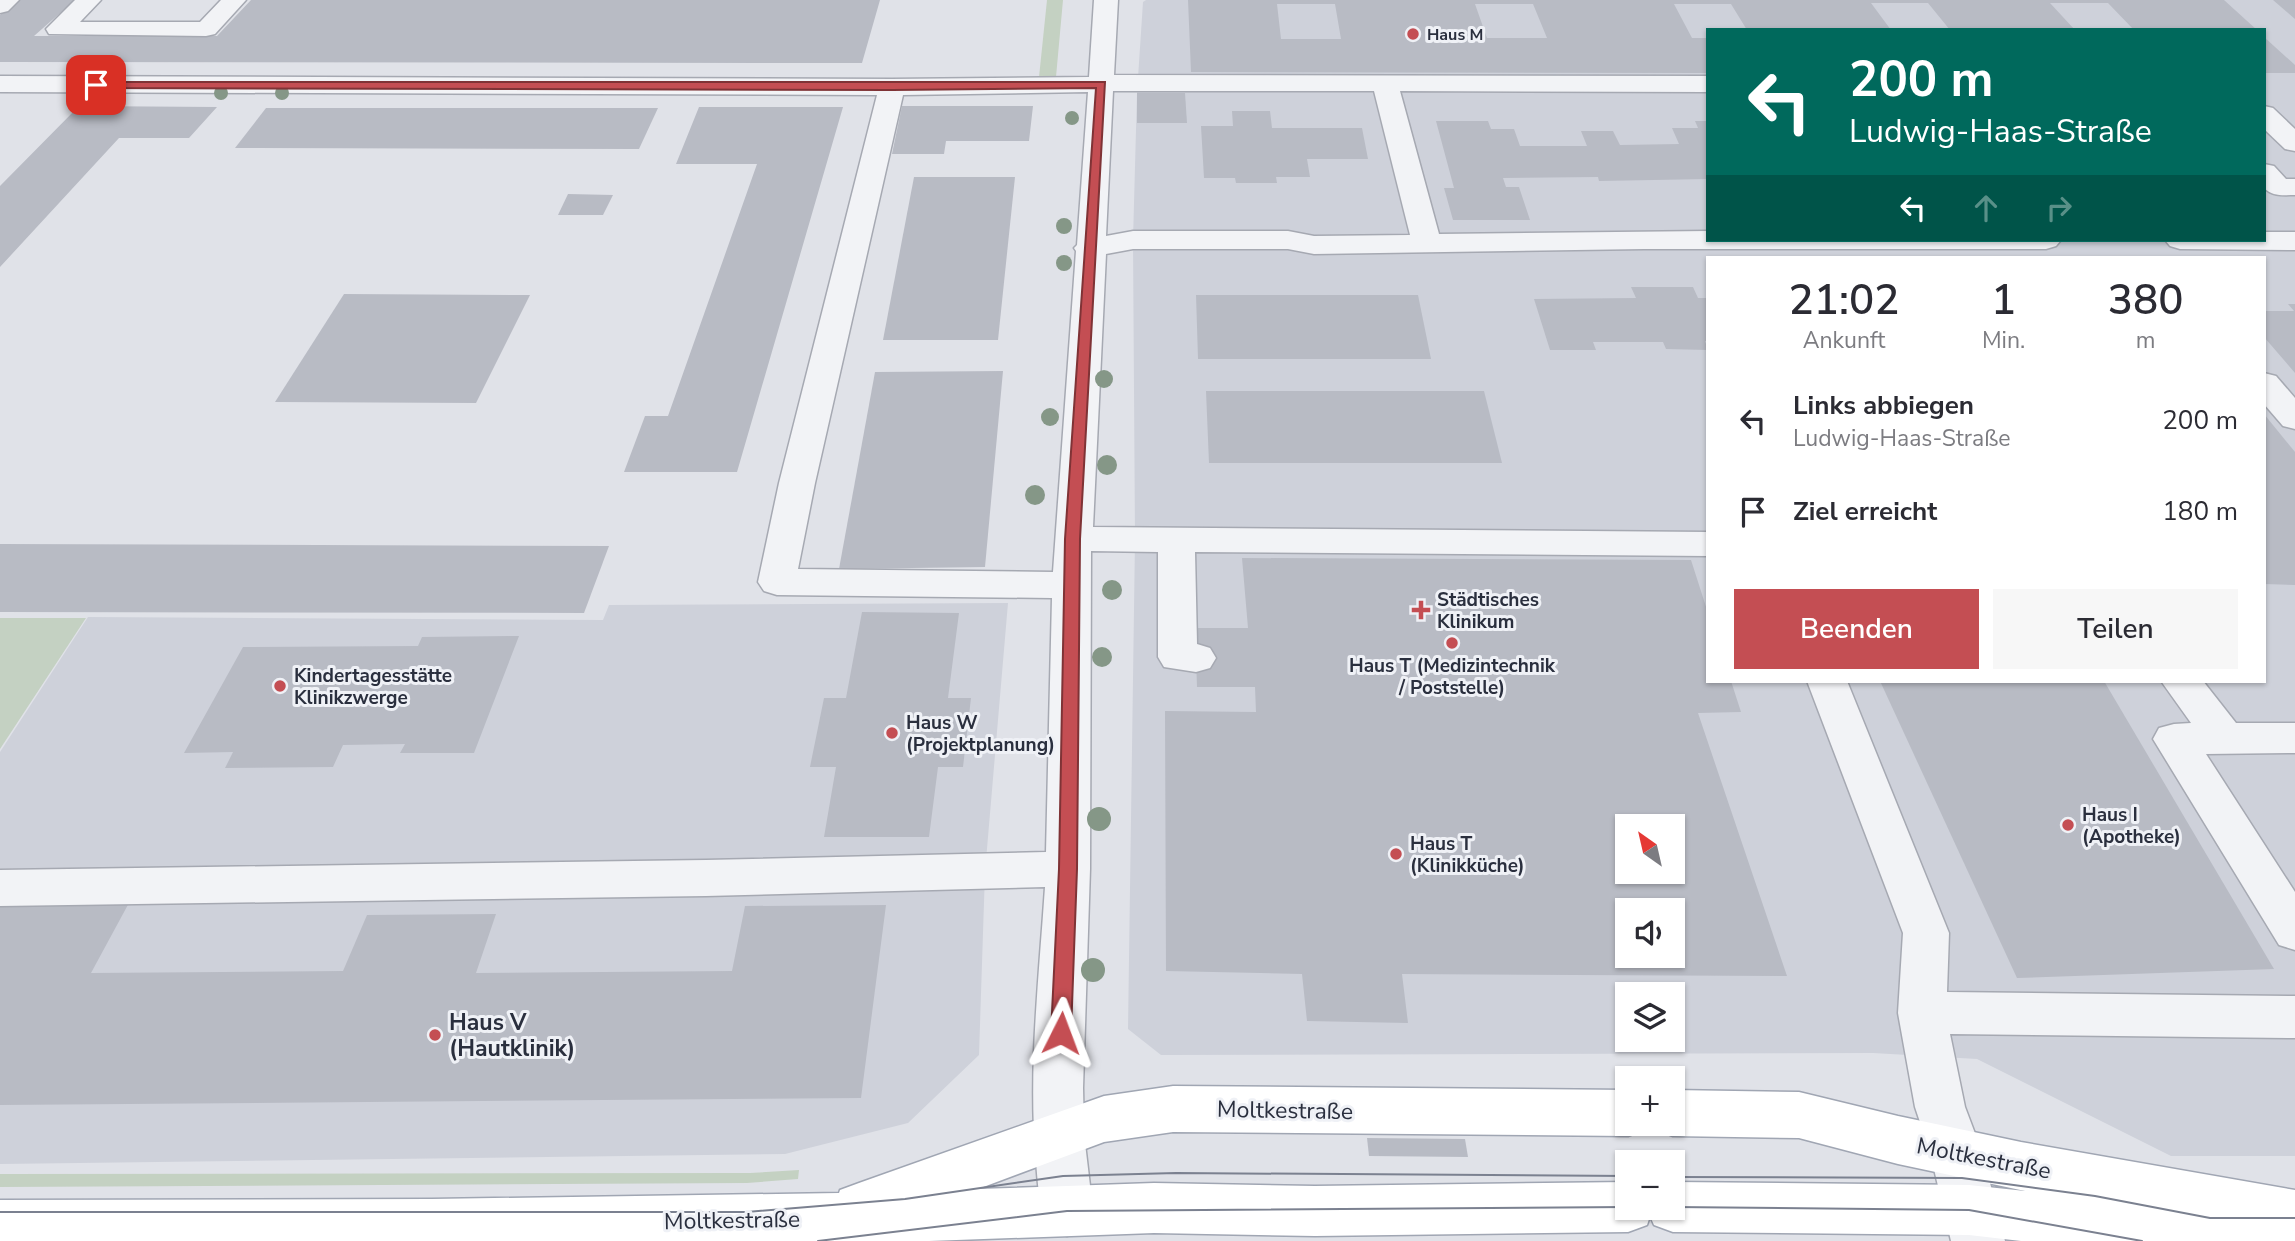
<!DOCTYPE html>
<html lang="de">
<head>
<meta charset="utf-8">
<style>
  :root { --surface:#fff; --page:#f7f7f7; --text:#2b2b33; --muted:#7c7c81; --accent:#c44e53 }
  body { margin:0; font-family:"Nunito Sans",sans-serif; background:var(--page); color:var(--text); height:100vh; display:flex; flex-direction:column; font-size:26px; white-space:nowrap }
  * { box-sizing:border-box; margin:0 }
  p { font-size:23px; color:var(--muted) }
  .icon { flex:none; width:38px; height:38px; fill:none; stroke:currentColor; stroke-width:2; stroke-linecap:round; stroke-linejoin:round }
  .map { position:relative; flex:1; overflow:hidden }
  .sheet { position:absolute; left:1706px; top:256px; width:560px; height:427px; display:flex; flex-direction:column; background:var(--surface); border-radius:0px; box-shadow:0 2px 5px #0004 }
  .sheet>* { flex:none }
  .banner { position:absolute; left:1706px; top:28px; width:560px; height:214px; border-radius:0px; box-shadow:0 2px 5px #0004; background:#00695c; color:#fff; overflow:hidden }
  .needle { width:46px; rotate:326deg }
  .fabs { position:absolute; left:1615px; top:814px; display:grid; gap:14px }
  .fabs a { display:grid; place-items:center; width:70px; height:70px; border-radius:0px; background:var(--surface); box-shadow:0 2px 5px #0004; font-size:35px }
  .pin { position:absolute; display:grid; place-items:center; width:60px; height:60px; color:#fff; margin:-30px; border-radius:14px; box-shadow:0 4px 10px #0006 }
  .me { position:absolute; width:77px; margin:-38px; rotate:3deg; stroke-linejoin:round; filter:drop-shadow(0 0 5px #0008) }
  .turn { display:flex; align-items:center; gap:24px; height:147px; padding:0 28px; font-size:32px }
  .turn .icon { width:91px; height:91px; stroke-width:2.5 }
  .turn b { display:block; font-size:49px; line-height:60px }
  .lanes { display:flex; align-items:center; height:66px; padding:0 28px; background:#0003; justify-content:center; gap:35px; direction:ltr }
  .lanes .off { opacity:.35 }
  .eta { display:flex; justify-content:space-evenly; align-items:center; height:119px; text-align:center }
  .eta b { font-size:42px; font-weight:600; line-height:49px }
  .primary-button { display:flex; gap:14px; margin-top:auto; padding:14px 28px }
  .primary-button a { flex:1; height:80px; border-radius:0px; background:var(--accent); color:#fff; font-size:28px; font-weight:600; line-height:80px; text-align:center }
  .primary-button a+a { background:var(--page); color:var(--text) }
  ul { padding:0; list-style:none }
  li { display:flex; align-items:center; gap:21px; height:91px; padding:0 28px }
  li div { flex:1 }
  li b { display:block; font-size:26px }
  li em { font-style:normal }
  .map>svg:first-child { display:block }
  .built { fill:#ced1da; fill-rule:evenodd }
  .green { fill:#c4d1c2 }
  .building { fill:#b8bbc4; fill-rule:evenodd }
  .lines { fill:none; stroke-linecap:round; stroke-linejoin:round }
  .minor-casing { stroke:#a6a9b2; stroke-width:3 }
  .major-casing { stroke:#a0a6b3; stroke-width:3 }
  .minor { fill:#f2f3f6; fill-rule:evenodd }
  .major { fill:#fff; fill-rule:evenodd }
  .tram { stroke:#7b8190; stroke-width:2 }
  .tree { fill:#859787 }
  .route { fill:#c44e53; stroke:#7f3336; stroke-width:2 }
  .poi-dot { fill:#c44e53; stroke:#eff1f6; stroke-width:2.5 }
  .labels { text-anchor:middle; stroke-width:6; stroke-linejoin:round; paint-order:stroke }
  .far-poi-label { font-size:16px; font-weight:bold; fill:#2a2f3e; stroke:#eff1f6; text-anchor:start }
  .poi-label { font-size:19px; font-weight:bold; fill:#2a2f3e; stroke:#eff1f6; text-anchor:start }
  .near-poi-label { font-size:23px; font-weight:bold; fill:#2a2f3e; stroke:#eff1f6; text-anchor:start }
  .near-street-label { font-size:23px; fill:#2a2f3e; stroke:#eff1f6 }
</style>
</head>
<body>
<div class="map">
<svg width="2295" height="1241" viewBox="0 0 2295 1241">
  <rect width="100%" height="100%" fill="#e0e2e8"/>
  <g class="built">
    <path d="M1146,0H2295V1156H2171L1977,1059L1873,1053L1161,1055L1128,1029L1135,539L1133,240L1137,93L1143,2ZM1708,30H2264V240H1708ZM1708,257H2264V681H1708ZM1628,826H1673V872H1628ZM1628,910H1673V956H1628ZM1628,994H1673V1040H1628Z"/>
    <path d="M1008,603L985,872L979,1055L908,1123L785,1154L0,1164V752L88,617L603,620L609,605Z"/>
  </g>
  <g class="green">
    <path d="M1047,0H1063L1056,77H1039Z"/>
    <path d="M0,618H86L0,749Z"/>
    <path d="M799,1170L798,1179L747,1183L0,1187V1174L750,1173Z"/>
  </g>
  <g class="building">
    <path d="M17,0H75L34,36H217L251,0H880L862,63L0,62V15Z"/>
    <path d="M1188,0H2224L2257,30H2134L2108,3H2050L2075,30H1950L1928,3H1871L1891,30H1747L1731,4H1674L1692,38H1708V73L1191,72ZM1277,4H1335L1341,39H1281ZM1475,4H1533L1547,38H1487Z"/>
    <path d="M2273,0H2295V19Z"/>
    <path d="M2264,37L2295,65V73H2264Z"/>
    <path d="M1137,93H1185L1187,123H1137Z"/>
    <path d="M79,106L217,107L189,138H119L0,267V186Z"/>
    <path d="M902,106H1033L1029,141H946L944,154H892Z"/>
    <path d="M699,107H843L737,472H624L645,416H668L757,164H676Z"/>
    <path d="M266,108H658L639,149L235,148Z"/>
    <path d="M1232,111H1270L1272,128H1362L1368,159H1307L1310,177H1276L1277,183H1236L1235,178H1204L1201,126H1233Z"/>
    <path d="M1436,121H1488L1491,129H1514L1520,146H1587L1581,131H1613L1620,145L1679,144L1672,128H1698L1695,121H1708V179L1599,181L1598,177L1503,178L1506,187H1519L1530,220H1453L1444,188H1454Z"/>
    <path d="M914,177H1015L998,340H883Z"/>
    <path d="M568,194L613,195L603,215H558Z"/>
    <path d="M1631,287H1693L1698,298H1708V341H1705L1708,350L1666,349L1663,342H1593L1596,350H1550L1534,299L1636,298Z"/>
    <path d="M344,294L530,295L476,403L275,402Z"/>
    <path d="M1196,295H1418L1431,359H1198Z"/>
    <path d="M2288,304H2295V373L2264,337V311H2294Z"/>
    <path d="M1003,371L985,567L839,569L875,372Z"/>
    <path d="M1206,391H1484L1502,463H1209Z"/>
    <path d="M2264,414L2295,452V585L2264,584Z"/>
    <path d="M0,544L609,546L584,613L0,612Z"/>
    <path d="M1242,558L1691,560L1708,613V681H1731L1741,712L1698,713L1787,976L1402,974L1408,1023L1307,1021L1302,974L1166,971L1165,711L1256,712L1255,687H1197L1195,628H1248ZM1628,826H1673V872H1628ZM1628,910H1673V956H1628Z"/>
    <path d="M862,612L959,613L948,698H971L963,767H938L929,837H824L836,767H810L824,698H846Z"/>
    <path d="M519,636L474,753H400L405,744L343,745L333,767L225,768L233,752L184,753L243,647L418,646L422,637Z"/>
    <path d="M1880,681H2104L2274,969L2017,978Z"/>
    <path d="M130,901L91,973L343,971L367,915L496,914L476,973L732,971L745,906L886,905L861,1098L0,1105V902Z"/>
    <path d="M1367,1138L1465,1139L1468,1157L1369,1156Z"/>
  </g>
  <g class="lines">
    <g class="minor-casing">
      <g id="minor">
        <path d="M0,0H19L8,11L0,13Z"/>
        <path d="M75,0H101L80,22H200L221,0H246L215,34L206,36L49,34L46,29Z"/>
        <path d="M1094,0H1118L1114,75L1708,76V92L1400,91L1439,234L1708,231V240H2061L2056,246L2046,249H1644L1314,254L1288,249H1133L1106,254L1093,527L1708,532V556L1195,552L1197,644L1210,648L1216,658L1210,668L1196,672L1164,667L1158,657V552L1091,551L1090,869L1083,1088L1084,1135L1093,1211L1086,1229L1067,1236L1048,1229C1039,1207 1038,1185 1036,1161C1028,1071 1039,978 1045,887L706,896L0,906V870L706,860L1046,852L1052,598L777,595L764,591L758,582L779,483L877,95L0,92V76L892,79L1089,77ZM1113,91H1374L1410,235L1314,236L1288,231H1133L1106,236ZM1088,92L1077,245L1074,248L1076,251L1053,572L798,569L815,483L903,95Z"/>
        <path d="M2264,106L2273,108L2295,129V151L2285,149L2264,129Z"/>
        <path d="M2264,164L2274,166L2286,179H2295V195C2284,195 2273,197 2264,188Z"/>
        <path d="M2264,232H2295V250L2180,249L2170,246L2165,240H2264Z"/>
        <path d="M2264,373L2276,376L2295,398V429L2283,426L2264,404Z"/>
        <path d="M1807,681H1847L1949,933L1947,992L2295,996V1038L1950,1034L1965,1107L1982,1152L2005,1241H1951L1930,1152L1915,1107L1898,1013L1903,933Z"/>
        <path d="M2161,681H2203L2236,723H2295V753L2206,754L2295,892V950L2279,945L2153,739L2159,728L2174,724L2191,723Z"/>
      </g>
    </g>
    <g class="major-casing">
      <path id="major" d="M1173,1086L1628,1090V1124H1648L1646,1129L1628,1136L1173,1132L1104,1142L978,1189L1154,1183L1315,1186L1628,1182V1208H1673V1182L1969,1185L2025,1191L1898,1164L1799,1138L1673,1136L1655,1129L1653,1124H1673V1090L1799,1092L1898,1116L2021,1142L2295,1190V1241H2021L1969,1235L1673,1232L1654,1225L1650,1216L1647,1225L1628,1232L1315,1236L1154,1233L929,1241H0V1200L432,1199L839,1193L840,1190L859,1183L1104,1096Z"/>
    </g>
    <use href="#minor" class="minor"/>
    <use href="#major" class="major"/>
    <g class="tram">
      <path d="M1673,1177L1962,1178L2095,1196L2210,1218H2295"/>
      <path d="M1673,1207L1969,1210L2142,1241"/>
      <path d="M0,1212H747L905,1199L1063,1176L1176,1173L1628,1176"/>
      <path d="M818,1241L1067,1211L1628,1207"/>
    </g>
  </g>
  <g class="tree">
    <circle cx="221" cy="93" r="7"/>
    <circle cx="282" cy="93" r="7"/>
    <circle cx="1072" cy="118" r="7"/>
    <circle cx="1064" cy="226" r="8"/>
    <circle cx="1064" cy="263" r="8"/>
    <circle cx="1104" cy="379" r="9"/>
    <circle cx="1050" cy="417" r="9"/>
    <circle cx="1107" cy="465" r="10"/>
    <circle cx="1035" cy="495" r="10"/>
    <circle cx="1112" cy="590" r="10"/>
    <circle cx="1102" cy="657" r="10"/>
    <circle cx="1099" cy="819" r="12"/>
    <circle cx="1093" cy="970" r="12"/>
  </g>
  <path class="route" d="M92,82H1105L1080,539L1077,869L1071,1033L1068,1039L1061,1042L1054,1039L1051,1033L1059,869L1065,539L1096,88L892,90L96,88L90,85Z"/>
  <g class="poi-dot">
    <circle cx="1413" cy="34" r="7"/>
    <path d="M1417.5 599.5h7v7h7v7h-7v7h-7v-7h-7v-7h7z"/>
    <circle cx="1452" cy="643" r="7"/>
    <circle cx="280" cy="686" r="7"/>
    <circle cx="892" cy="733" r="7"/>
    <circle cx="2068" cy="825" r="7"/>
    <circle cx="1396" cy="854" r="7"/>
    <circle cx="435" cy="1035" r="7"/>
  </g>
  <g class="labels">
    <g class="far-poi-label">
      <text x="1427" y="40">Haus M</text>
    </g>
    <g class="poi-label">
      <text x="1437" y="606">Städtisches<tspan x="1437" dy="22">Klinikum</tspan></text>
      <text x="1452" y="672" text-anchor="middle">Haus T (Medizintechnik<tspan x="1452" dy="22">/ Poststelle)</tspan></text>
      <text x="294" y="682">Kindertagesstätte<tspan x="294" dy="22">Klinikzwerge</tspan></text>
      <text x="906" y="729">Haus W<tspan x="906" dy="22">(Projektplanung)</tspan></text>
      <text x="2082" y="821">Haus I<tspan x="2082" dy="22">(Apotheke)</tspan></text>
      <text x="1410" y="850">Haus T<tspan x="1410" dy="22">(Klinikküche)</tspan></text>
    </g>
    <g class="near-poi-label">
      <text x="449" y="1030">Haus V<tspan x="449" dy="26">(Hautklinik)</tspan></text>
    </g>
    <g class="near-street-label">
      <text transform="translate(1285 1110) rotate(1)" y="8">Moltkestraße</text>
      <text transform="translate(1984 1158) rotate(11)" y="8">Moltkestraße</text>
      <text transform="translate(732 1220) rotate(-1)" y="8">Moltkestraße</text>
    </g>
  </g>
</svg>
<div class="fabs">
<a><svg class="needle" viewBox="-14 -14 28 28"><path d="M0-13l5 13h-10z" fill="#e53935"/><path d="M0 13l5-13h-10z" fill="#7c7c81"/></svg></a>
<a><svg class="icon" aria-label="sound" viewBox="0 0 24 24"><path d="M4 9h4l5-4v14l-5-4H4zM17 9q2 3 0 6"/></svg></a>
<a><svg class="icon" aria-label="layers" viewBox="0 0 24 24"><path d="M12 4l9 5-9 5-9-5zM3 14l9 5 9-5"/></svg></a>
<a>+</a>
<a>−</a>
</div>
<div class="pin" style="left:96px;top:85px;background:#d93025"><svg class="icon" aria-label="arrive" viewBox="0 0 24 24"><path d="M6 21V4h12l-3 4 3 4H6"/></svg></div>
<svg class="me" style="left:1061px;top:1033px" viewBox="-20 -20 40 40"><path d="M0-17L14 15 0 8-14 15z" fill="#c44e53" stroke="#fff" stroke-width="4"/></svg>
<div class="banner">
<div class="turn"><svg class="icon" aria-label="left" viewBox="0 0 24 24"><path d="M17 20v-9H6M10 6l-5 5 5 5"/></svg><div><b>200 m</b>Ludwig-Haas-Straße</div></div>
<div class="lanes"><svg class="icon" aria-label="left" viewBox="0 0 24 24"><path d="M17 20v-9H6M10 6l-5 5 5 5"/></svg><svg class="icon off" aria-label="ahead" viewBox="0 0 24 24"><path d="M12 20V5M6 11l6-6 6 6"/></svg><svg class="icon off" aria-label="right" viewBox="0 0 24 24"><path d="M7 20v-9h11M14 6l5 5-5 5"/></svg></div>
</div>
<section class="sheet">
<div class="eta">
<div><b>21:02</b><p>Ankunft</p></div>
<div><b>1</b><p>Min.</p></div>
<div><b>380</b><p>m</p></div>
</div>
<ul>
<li><svg class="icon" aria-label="left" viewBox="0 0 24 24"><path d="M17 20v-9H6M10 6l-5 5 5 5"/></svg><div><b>Links abbiegen</b><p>Ludwig-Haas-Straße</p></div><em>200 m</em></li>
<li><svg class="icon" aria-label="arrive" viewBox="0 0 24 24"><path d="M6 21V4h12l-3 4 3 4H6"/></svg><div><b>Ziel erreicht</b></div><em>180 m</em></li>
</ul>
<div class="primary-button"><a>Beenden</a><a>Teilen</a></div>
</section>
</div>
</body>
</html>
